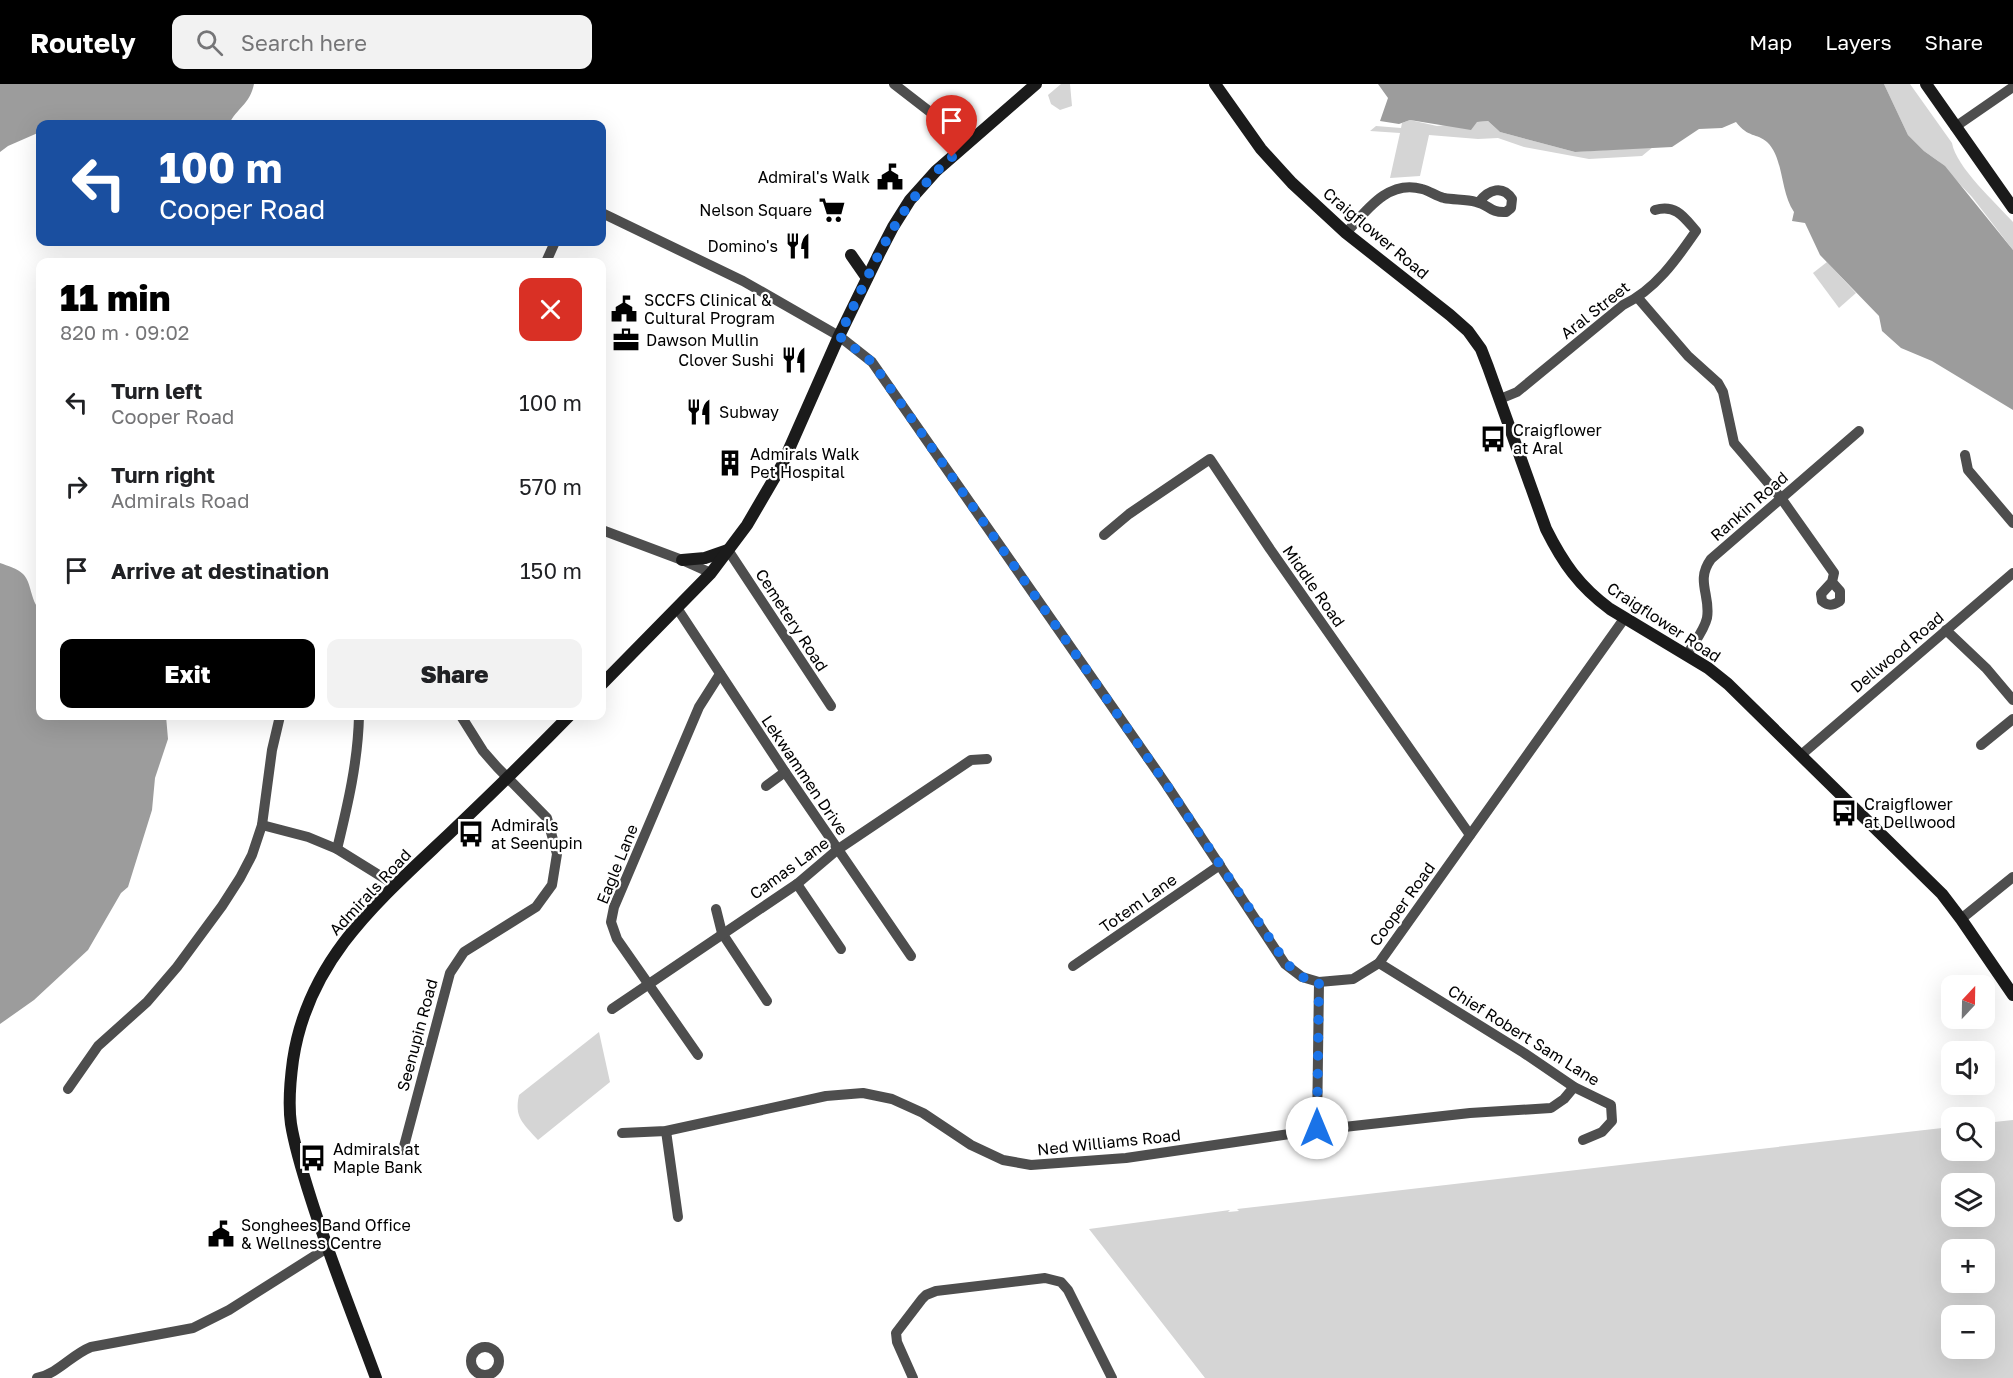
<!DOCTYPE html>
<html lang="en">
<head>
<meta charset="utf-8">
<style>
  :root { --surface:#fff; --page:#f2f2f2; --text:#202124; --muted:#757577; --accent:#000 }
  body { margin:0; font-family:"Golos Text",sans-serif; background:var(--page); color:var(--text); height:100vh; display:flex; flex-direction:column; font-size:22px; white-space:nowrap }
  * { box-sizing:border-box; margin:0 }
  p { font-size:20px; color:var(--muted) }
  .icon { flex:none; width:33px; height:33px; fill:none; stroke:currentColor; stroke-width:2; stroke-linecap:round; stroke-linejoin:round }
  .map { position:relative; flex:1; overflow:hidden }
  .side { position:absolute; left:36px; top:174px; width:570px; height:462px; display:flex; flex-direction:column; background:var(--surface); border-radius:12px; box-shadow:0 6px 24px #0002 }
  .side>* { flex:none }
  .hud { position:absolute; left:36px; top:36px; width:570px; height:126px; border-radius:12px; box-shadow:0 6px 24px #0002; background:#1a4fa0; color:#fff; overflow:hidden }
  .needle { width:39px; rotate:22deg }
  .fabs { position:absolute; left:1941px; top:891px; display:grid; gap:12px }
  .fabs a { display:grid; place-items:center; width:54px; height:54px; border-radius:12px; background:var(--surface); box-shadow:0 6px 24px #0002; font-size:30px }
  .pin { position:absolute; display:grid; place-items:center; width:51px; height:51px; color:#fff; margin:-62px -26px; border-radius:50% 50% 50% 0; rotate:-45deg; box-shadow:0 0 6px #0007 }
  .pin .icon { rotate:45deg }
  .me { position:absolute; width:66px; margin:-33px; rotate:0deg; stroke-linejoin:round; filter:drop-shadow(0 0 4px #0008) }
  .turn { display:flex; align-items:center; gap:21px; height:126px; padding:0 24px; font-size:27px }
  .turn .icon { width:78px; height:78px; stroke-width:2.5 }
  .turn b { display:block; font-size:42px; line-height:51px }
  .round { display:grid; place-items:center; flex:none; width:63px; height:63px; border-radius:12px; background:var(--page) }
  .summary { display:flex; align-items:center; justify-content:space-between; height:102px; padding:0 24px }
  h1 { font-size:36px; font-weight:800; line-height:45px; color:var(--accent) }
  .cta { display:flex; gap:12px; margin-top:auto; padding:12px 24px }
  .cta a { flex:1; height:69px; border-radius:12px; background:var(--accent); color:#fff; font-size:24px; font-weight:800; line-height:69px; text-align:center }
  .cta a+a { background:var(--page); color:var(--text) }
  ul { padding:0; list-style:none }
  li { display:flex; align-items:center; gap:18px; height:84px; padding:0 24px }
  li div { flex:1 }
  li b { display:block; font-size:22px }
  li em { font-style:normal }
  header { display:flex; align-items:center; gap:36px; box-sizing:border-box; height:84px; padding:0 30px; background:var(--accent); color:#fff }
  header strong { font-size:28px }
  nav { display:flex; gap:33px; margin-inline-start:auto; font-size:21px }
  .search { width:420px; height:54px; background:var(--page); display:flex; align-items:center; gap:15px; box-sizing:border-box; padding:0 21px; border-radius:12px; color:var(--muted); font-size:22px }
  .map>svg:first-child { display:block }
  .green { fill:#d5d5d5; fill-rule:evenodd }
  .water { fill:#9c9c9c }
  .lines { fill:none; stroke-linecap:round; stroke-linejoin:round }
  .street { stroke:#4e4e4e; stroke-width:10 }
  .secondary { stroke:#1b1b1b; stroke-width:12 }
  .route { stroke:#1a73e8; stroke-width:10; stroke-dasharray:0 18 }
  .labels { text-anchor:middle; stroke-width:4.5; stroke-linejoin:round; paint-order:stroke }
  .poi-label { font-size:16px; fill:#000; stroke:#fff; text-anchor:start }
  .street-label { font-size:16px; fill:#000; stroke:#fff }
</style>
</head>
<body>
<header>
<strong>Routely</strong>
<div class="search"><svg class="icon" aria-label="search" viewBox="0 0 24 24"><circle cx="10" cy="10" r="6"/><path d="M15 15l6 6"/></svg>Search here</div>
<nav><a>Map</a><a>Layers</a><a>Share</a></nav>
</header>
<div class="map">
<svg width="2013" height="1294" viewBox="0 0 2013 1294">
  <rect width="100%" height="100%" fill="#fff"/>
  <g class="green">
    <path d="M1061,0H1070L1072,22L1060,26L1051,20L1048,11Z"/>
    <path d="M1884,0H1910L1952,59C1956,83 1996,119 2013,138V166L1972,113L1938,77L1924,67L1908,51Z"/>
    <path d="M1410,36L1437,42L1488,37L1500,48L1575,68L1653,63L1642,72L1589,75L1524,63L1498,54L1478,55L1429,51L1420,92L1390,94L1400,49L1370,47L1376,42L1401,44L1402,39Z"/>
    <path d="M1827,178L1856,209L1839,224L1813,189Z"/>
    <path d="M599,948L610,998L538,1056C523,1039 514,1034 519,1011Z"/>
    <path d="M2013,1036V1294H1205L1089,1145L1230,1126L1228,1128L1239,1127L1237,1125L1951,1043L1952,1066H1984L1985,1039ZM1952,1100H1984V1132H1952ZM1952,1166H1984V1198H1952ZM1952,1232H1984V1264H1952Z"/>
  </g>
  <g class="water">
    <path d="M0,0H254C250,20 237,24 229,40H40V48L8,62L0,68Z"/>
    <path d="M1378,0H1884L1908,51L1924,67L1945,82L2013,166V326L1932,277L1901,264L1882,247L1879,232L1820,171L1805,139L1792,137L1794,128C1780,108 1784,74 1767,58C1757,49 1748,54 1736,38L1722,44L1699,45L1672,63L1575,68L1500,48L1488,37L1477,38L1471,46L1410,36L1399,40L1380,37L1388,14Z"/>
    <path d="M0,479C8,482 17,484 23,490C32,499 30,516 40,526V632H166L168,655L155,694L152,726L128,803L121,809L88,866L34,916L0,940Z"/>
  </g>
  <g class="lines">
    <g class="street">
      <path d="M894,0L969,58"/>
      <path d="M1955,43L2013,3"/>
      <path d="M602,129L743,197L839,252L872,278L1166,700L1285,880L1302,893L1319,898L1353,895L1379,879L1624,535"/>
      <path d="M1346,149C1366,127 1388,95 1422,105C1430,107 1436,112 1444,114C1454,116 1466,115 1476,118C1489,120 1489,129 1506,128L1511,124L1512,115C1503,101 1489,105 1479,118"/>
      <path d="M546,178L555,158"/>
      <path d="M1638,214L1688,272L1718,299L1723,308L1734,359L1781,414L1834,489L1832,498L1821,510L1822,517C1828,522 1832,522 1840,517V507L1832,498"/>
      <path d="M1500,315L1517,308L1623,221C1655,206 1676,176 1696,147C1684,133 1676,120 1655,126"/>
      <path d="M1965,371L1968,386L2013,439"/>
      <path d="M602,446L682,476L711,489"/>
      <path d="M1104,451L1129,430L1210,375L1270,465L1470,751"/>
      <path d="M728,466L831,622"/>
      <path d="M677,524L785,688L911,872"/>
      <path d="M1946,546L1986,584L2013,616"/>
      <path d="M1687,571C1693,560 1704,547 1707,534C1711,511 1695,497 1711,475L1859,347"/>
      <path d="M1981,661L2013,635"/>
      <path d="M1801,671L2013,489"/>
      <path d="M766,702L785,688"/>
      <path d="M262,741L308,753L337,765L395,801"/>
      <path d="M337,765C348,720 358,677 359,632"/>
      <path d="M797,800L841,865"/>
      <path d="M716,825L722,849L767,917"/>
      <path d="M1961,835L2013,793"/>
      <path d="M1379,879L1524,969L1574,1003L1611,1021L1612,1037L1602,1048L1583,1056"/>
      <path d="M1073,882L1220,781"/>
      <path d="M612,925L797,800L837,766L971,676L987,675"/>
      <path d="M698,971L617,855L611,838L614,823L699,623L720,590"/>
      <path d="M68,1005L98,962L147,918L177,883L222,822L240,794L252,771L262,741L272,666L280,632"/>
      <path d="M1317,1046L1319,898"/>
      <path d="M666,1047L678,1133"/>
      <path d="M622,1049L666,1047L826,1012L863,1009L892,1015L923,1029L971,1061L1003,1076L1031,1081L1126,1074L1317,1046L1470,1029L1551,1024L1564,1015L1574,1003"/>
      <path d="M403,1066L450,889L464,868L536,823L552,801L557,770L547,734L497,683L483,667L461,632"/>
      <circle cx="485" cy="1277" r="14"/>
      <path d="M37,1294C59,1289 71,1271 91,1263L193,1244L229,1226L327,1164"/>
      <path d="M913,1294L897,1258L896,1249L922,1215L926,1211L936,1207L1045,1194L1061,1198L1068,1206L1112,1294"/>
    </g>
    <g class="secondary">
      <path d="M1215,0L1261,65L1292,99L1346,149L1450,231L1468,247L1481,265L1488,283L1546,445C1563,479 1579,502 1610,525L1708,584L1728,600L1942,810L1961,835L2013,911"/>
      <path d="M1926,0L2013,124"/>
      <path d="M851,171L867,194"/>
      <path d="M682,476L705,474L728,466"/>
      <path d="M602,600L711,489L747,441L782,381L839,252L879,170L893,143L910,116L936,87L1036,0"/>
      <path d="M376,1294C354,1234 330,1175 311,1115C303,1090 295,1065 291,1040C288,1019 290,998 293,976C308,875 379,816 449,750C490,711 530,672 569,632"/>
    </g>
  </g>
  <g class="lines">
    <path class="route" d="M952,73C894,124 873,184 839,252L872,278L1166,700L1286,879L1302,893L1319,898L1317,1044"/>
  </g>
  <defs>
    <g id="civic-bare" transform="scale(2.07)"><path d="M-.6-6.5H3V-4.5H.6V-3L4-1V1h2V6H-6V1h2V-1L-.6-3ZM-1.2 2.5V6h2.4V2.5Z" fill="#000" stroke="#fff" stroke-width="2.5" paint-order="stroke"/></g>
    <g id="supermarket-bare" transform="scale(2.07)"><path d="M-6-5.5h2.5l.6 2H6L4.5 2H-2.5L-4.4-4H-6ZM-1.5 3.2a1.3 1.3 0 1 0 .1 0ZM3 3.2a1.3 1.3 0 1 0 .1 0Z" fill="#000" stroke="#fff" stroke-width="2.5" paint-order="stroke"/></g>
    <g id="restaurant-bare" transform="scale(2.07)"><path d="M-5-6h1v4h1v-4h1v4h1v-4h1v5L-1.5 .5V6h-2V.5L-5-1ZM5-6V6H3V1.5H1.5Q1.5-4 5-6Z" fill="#000" stroke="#fff" stroke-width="2.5" paint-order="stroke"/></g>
    <g id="office-bare" transform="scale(2.07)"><path d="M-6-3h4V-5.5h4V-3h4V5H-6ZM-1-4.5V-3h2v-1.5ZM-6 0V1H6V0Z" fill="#000" stroke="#fff" stroke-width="2.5" paint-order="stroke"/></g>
    <g id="bus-bare" transform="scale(2.07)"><path d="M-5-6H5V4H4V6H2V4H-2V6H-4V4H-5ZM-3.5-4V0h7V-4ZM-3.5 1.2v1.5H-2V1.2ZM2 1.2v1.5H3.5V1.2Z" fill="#000" stroke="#fff" stroke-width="2.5" paint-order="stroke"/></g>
    <g id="building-bare" transform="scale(2.07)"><path d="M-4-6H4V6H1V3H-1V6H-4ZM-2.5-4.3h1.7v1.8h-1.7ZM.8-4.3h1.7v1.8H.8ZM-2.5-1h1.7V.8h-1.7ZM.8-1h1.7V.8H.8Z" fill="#000" stroke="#fff" stroke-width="2.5" paint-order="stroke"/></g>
  </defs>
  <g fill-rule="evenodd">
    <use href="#civic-bare" x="890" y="93"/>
    <use href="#supermarket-bare" x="832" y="126"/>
    <use href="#restaurant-bare" x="798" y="162"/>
    <use href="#civic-bare" x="624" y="225"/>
    <use href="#office-bare" x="626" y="256"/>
    <use href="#restaurant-bare" x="794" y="276"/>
    <use href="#restaurant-bare" x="699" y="328"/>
    <use href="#bus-bare" x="1493" y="355"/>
    <use href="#building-bare" x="730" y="379"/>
    <use href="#bus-bare" x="1844" y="729"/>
    <use href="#bus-bare" x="471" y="750"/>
    <use href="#bus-bare" x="313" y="1074"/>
    <use href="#civic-bare" x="221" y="1150"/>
  </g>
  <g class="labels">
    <g class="poi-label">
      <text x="870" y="99" text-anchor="end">Admiral's Walk</text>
      <text x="812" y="132" text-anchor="end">Nelson Square</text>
      <text x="778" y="168" text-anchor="end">Domino's</text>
      <text x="644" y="222">SCCFS Clinical &amp;<tspan x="644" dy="18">Cultural Program</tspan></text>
      <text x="646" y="262">Dawson Mullin</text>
      <text x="774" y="282" text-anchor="end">Clover Sushi</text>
      <text x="719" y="334">Subway</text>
      <text x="1513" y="352">Craigflower<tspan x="1513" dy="18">at Aral</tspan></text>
      <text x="750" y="376">Admirals Walk<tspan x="750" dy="18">Pet Hospital</tspan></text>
      <text x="1864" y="726">Craigflower<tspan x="1864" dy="18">at Dellwood</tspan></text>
      <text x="491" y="747">Admirals<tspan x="491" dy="18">at Seenupin</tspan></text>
      <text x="333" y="1071">Admirals at<tspan x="333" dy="18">Maple Bank</tspan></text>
      <text x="241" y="1147">Songhees Band Office<tspan x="241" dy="18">&amp; Wellness Centre</tspan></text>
    </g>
    <g class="street-label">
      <text transform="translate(1376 149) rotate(40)" y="6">Craigflower Road</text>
      <text transform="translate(1595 226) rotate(-38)" y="6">Aral Street</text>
      <text transform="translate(1749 422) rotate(-41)" y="6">Rankin Road</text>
      <text transform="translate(1314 502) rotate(55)" y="6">Middle Road</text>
      <text transform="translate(792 536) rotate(57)" y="6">Cemetery Road</text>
      <text transform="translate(1664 538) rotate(33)" y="6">Craigflower Road</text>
      <text transform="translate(1897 568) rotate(-40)" y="6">Dellwood Road</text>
      <text transform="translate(805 691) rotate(56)" y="6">Lekwammen Drive</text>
      <text transform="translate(617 780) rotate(-68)" y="6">Eagle Lane</text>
      <text transform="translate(789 784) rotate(-36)" y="6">Camas Lane</text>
      <text transform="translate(370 808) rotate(-47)" y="6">Admirals Road</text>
      <text transform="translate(1138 819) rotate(-35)" y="6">Totem Lane</text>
      <text transform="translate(1402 820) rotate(-54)" y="6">Cooper Road</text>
      <text transform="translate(417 951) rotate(-75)" y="6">Seenupin Road</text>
      <text transform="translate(1524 951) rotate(32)" y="6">Chief Robert Sam Lane</text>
      <text transform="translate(1109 1058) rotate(-6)" y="6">Ned Williams Road</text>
    </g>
  </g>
</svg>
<div class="fabs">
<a><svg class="needle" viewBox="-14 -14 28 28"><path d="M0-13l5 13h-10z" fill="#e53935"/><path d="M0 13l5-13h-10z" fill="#757577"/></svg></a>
<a><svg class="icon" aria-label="sound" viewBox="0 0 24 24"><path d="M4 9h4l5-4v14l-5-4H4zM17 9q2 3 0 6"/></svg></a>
<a><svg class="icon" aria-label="search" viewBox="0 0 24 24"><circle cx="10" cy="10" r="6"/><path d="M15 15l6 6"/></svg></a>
<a><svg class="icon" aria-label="layers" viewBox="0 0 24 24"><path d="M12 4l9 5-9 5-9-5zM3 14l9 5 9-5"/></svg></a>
<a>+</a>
<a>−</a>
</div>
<div class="pin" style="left:952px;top:73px;background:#d93025"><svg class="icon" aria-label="arrive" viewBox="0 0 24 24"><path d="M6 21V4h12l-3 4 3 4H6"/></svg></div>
<svg class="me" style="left:1317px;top:1044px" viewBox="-20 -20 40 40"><circle r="19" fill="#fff"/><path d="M0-13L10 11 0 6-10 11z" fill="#1a73e8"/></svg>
<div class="hud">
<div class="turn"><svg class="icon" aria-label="left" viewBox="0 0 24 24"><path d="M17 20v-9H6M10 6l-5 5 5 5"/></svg><div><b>100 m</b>Cooper Road</div></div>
</div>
<section class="side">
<div class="summary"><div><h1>11 min</h1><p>820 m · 09:02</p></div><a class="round" style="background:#d93025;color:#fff"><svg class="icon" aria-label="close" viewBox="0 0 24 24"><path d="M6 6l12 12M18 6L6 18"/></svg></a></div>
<ul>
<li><svg class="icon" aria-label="left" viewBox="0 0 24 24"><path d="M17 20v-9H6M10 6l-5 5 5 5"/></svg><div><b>Turn left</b><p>Cooper Road</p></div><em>100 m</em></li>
<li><svg class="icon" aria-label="right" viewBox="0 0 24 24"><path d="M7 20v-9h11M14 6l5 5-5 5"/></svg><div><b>Turn right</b><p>Admirals Road</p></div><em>570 m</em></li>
<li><svg class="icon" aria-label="arrive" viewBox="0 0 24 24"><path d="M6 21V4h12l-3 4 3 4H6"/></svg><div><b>Arrive at destination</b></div><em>150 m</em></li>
</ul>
<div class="cta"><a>Exit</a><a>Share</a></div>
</section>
</div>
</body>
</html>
